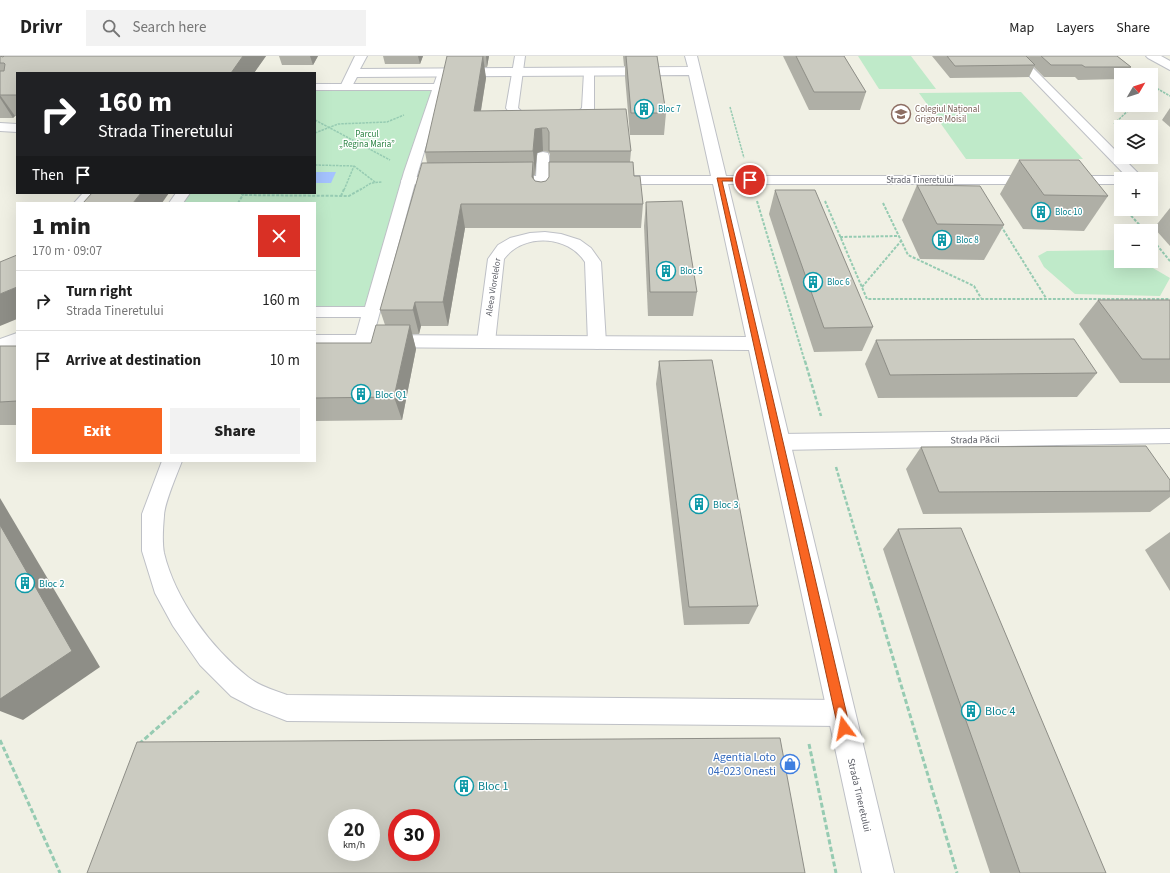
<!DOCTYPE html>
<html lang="en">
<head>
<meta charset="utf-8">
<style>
  :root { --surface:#fff; --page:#f2f2f2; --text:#222; --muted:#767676; --line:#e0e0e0; --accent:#f96522 }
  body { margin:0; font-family:"Source Sans 3",sans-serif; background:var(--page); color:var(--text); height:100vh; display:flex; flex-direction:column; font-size:15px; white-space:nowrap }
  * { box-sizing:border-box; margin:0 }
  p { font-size:13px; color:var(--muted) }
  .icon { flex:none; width:22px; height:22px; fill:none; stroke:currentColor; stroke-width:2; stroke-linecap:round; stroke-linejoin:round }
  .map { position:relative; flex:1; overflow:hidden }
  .details { position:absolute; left:16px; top:146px; width:300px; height:260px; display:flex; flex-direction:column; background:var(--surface); border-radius:0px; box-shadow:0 4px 16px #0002 }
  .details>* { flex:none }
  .banner { position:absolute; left:16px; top:16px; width:300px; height:122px; border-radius:0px; box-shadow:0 4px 16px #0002; background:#202124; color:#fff; overflow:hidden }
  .needle { width:26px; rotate:51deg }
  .tools { position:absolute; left:1114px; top:12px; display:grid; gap:8px }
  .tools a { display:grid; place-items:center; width:44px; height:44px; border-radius:0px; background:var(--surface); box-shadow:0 4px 16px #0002; font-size:20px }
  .speed { position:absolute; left:328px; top:753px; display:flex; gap:8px; font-size:20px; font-weight:700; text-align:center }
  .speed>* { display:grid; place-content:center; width:52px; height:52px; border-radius:50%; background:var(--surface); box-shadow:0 4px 16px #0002; line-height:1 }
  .speed small { font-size:10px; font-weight:400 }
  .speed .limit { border:6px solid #d22; background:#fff; color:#111 }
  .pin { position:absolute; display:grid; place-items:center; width:34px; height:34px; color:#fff; margin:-17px; border:2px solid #fff; border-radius:50%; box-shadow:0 1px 4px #0007 }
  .me { position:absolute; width:44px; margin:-22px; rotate:347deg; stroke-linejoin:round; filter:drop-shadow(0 0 3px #0008) }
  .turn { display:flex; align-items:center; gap:14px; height:84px; padding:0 16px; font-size:18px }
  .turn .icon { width:52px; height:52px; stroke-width:2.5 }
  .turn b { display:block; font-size:28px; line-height:34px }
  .then { display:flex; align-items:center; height:38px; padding:0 16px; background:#0003; gap:8px; font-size:15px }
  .round { display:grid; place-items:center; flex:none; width:42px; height:42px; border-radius:0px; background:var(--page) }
  .head { display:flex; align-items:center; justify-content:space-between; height:68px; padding:0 16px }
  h1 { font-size:24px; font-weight:800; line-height:30px }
  .action { display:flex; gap:8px; margin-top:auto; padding:8px 16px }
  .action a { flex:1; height:46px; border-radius:0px; background:var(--accent); color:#fff; font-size:16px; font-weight:800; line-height:46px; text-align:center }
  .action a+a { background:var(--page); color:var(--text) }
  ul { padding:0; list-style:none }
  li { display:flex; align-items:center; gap:12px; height:60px; padding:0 16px; border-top:1px solid var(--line) }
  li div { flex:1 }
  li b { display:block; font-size:15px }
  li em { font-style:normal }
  header { display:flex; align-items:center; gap:24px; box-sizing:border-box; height:56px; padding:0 20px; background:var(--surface); border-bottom:1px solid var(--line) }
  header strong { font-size:19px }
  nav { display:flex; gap:22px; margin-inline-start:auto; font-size:14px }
  .search { width:280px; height:36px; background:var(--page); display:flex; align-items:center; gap:10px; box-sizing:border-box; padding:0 14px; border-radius:0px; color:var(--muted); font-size:15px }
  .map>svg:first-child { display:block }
  .green { fill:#bfeac9 }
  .water { fill:#a5c3ff }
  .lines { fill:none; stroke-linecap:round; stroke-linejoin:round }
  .service-casing { stroke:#bec0c6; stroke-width:2 }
  .minor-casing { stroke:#bec0c6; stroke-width:2 }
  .path-far3 { stroke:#96cbb2; stroke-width:1.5; stroke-dasharray:2.5 1; stroke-linecap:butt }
  .path-far2 { stroke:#96cbb2; stroke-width:2; stroke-dasharray:3 1.5; stroke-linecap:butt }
  .path-far1 { stroke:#96cbb2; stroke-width:2.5; stroke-dasharray:4 2; stroke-linecap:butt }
  .path { stroke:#96cbb2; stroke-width:3; stroke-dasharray:5 2.5; stroke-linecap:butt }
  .service { fill:#fff; fill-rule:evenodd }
  .minor { fill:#fff; fill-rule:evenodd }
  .wall { fill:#afafa6; fill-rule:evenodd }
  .shaded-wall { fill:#8e8e87 }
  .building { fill:#cbcbc1; stroke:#8e8e87; fill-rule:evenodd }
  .route { fill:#f96522; stroke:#a24216 }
  .labels { text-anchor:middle; stroke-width:3; stroke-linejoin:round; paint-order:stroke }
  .far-culture-label { font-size:9px; fill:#0d838f; stroke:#fff; text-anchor:start }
  .far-education-label { font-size:9px; fill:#785e54; stroke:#fff; text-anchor:start }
  .far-park-label { font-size:9px; fill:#2d8445; stroke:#fff }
  .far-street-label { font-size:9px; fill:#5c5e66; stroke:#fff }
  .culture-label { font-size:10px; fill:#0d838f; stroke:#fff; text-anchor:start }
  .street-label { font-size:10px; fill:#5c5e66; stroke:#fff }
  .near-culture-label { font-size:12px; fill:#0d838f; stroke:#fff; text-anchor:start }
  .near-shop-label { font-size:12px; fill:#366cbe; stroke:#fff; text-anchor:end }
</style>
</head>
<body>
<header>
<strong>Drivr</strong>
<div class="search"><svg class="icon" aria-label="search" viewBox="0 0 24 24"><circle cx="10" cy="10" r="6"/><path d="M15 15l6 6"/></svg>Search here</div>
<nav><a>Map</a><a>Layers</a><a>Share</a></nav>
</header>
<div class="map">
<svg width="1170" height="817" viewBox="0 0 1170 817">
  <rect width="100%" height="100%" fill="#f0f0e4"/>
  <g class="green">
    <path d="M858,0H911L936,33H879Z"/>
    <path d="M315,31H437L371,256H315V147H177L183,137H315Z"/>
    <path d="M1021,36L1083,103H966L919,37Z"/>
    <path d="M1121,194V205H1141L1170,222L1160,240L1075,238L1044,211L1038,200L1047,195Z"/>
  </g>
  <path class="water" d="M315,116H336L331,127H315Z"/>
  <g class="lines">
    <g class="service-casing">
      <g id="service">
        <path d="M515,0H525L518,52C532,68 568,67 582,52L584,16L589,13L594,16V53C577,77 522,75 506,52Z"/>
        <path d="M1010,0H1021L1144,123H1129Z"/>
        <path d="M443,14L448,17L418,116L372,285L369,289L363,291H315V279H356L361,261H315V251H365L404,116L432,34H315V28H434L438,17Z"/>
        <path d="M0,67L17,68V76L0,75Z"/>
        <path d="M543,96L548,97L549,100V144L547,147L542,148L537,147L535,144L537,100L538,97Z"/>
        <path d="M83,137H97L89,147H74Z"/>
        <path d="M176,137H190L183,147H169Z"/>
        <path d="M545,176L561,178L580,184L591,192L601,206L606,287L603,291L597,293L591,291L588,287L585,206C568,179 523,177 504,203L495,286L492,290L486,292L480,290L477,286L488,203L498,189L510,182L530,177Z"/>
        <path d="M1170,373V387L779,394L772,391L769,386L772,381L779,378Z"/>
        <path d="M162,405H182C177,418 164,448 164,460C163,471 162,486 164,497C175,543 211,592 248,621C259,630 274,634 287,639L841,644L850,648L854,657L850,666L841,670L287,665L254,652L231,640L200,609L173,570L155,537L142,495V458Z"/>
      </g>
    </g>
    <g class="minor-casing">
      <g id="minor">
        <path d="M355,0H367L360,13L688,11L685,0H697L726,120H1121L1126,121L1128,123H1121V128H728L894,817H862L749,294L363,291L356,290L354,285L356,280L363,279L746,281L713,128H612L607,127L605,124L607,121L612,120H711L689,19L357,21L350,34H342L340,31Z"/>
        <path d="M1146,0H1161L1170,5V14L1148,2Z"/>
        <path d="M506,120H577L582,121L584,124L582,127L577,128H506L501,127L499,124L501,121Z"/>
        <path d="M408,121H447L452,122L454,125L452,128L447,129L403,128L401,125L403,122Z"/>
        <path d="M17,277V291L0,298V283Z"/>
      </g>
    </g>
    <g class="path-far3">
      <path d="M1127,12L1136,19"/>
      <path d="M1151,29L1170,40"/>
      <path d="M1151,34L1154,31"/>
      <path d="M730,51L744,102"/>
      <path d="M315,64L390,104"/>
      <path d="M1114,68L1134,49"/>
      <path d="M315,77L338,68L387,66L404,59"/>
      <path d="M315,109L354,110L375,126"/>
      <path d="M344,134L354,110"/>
      <path d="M360,134L371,127L382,126"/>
    </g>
    <g class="path-far2">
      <path d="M241,137L243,139L349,140L361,133"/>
      <path d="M341,140L344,133"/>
      <path d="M757,145L805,306"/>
      <path d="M825,145L867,243H1170"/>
      <path d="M238,147L244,137"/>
      <path d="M883,147L908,199L974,230L981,242"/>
      <path d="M1125,153L1145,175"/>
      <path d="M1001,170L1046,242"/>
      <path d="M840,181L899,180"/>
      <path d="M1151,182L1170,205"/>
      <path d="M862,231L901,185"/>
    </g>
    <g class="path-far1">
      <path d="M805,305L821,360"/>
      <path d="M836,411L871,529"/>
    </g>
    <g class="path">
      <path d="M871,528L957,817"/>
      <path d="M0,684L60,817"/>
      <path d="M139,688L200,634"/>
      <path d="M809,688L836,817"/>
    </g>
    <use href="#service" class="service"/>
    <use href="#minor" class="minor"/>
  </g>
  <g class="wall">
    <path d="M0,0H266L254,17H17V60H15L13,62H0Z"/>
    <path d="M279,0H318L313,9H282Z"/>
    <path d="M383,0H423L420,8H385Z"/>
    <path d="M451,0H489L487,11H484L486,22L481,55L631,95L630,106L643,148L641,172H465L448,270H421L419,278H412L416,293L402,364L315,365V287H371L385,269L380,254L427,107L425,96ZM543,95L548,96L550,98V106L549,121L546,125L541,126L535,125L534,123L533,119H535L537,97Z"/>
    <path d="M623,0H657L666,57L664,79H630L625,21V10H624Z"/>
    <path d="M783,0H844L866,36L860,54H809Z"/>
    <path d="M932,0H1117L1131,11L1126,19H1121V23L1078,24L1075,21H1044L1034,11L1029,21L950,22Z"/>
    <path d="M1170,52V71L1162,64Z"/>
    <path d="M1019,104L1108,140L1084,175L1023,173L1000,138Z"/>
    <path d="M917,129L1004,169L984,204L920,203L902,164Z"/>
    <path d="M775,134L873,271L862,295L814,296L769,158Z"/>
    <path d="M646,146L697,236L693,260H648L644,170Z"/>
    <path d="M1170,152V190L1154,172Z"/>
    <path d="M1098,244H1170V327H1120L1079,268Z"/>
    <path d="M876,284L1097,317L1077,341L878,342L865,308Z"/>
    <rect x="0" y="290" width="17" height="79"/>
    <path d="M659,305L758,550L749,568L684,569L656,328Z"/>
    <path d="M921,391L1170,424V441L1150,456L923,458L906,413Z"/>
    <path d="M898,473L1106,817H990L883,493Z"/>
    <path d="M1170,476V535L1145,494Z"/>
  </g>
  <g class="shaded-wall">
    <path d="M243,0H266L254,17H231Z"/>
    <path d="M310,0H318L313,9Z"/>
    <path d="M418,0H423L420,8Z"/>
    <path d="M483,0L486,22L477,78L474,55Z"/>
    <path d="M486,0H489L487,11Z"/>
    <path d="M0,39L15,60L13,62L0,42Z"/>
    <path d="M542,72L543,95L537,97L535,119L533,95L535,73Z"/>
    <path d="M533,106L534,130L532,121Z"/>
    <path d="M141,137H169L162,147H133Z"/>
    <path d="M461,148L465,172L448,270L443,246Z"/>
    <path d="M17,231V263L0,270V238Z"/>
    <path d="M415,246L421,270L419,278L413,254Z"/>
    <path d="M410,269L416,293L402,364L394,341Z"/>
    <path d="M0,442L100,611L23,664L0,655Z"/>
  </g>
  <g class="building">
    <path d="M0,0L3,1L4,0H243L231,17H17V39H0V15H4L5,8L4,7H0Z"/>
    <path d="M447,0H483L474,55L626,53L631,95H549V76L547,72H542L535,73L533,95L425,96Z"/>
    <path d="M626,0H657L666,57H631Z"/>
    <path d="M796,0H844L866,36H814Z"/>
    <path d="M947,0H1026L1035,9L955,10Z"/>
    <path d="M1041,0H1117L1131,11H1085L1082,9H1051Z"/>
    <path d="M1019,104H1079L1108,140L1044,139Z"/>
    <path d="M533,106L532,121L535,125L541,126L546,125L549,121V106H633L634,120H640L643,148H461L443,246H415L413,254H380L422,107Z"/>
    <path d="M917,129L980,130L1004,169L937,168Z"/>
    <path d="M775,134H815L873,271L824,272Z"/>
    <path d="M92,137H141L133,147H83Z"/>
    <path d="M682,145L697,236H650L646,146Z"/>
    <path d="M17,199V231L0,238V206Z"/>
    <path d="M1098,244H1170V303H1142Z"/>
    <path d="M376,269H410L394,341L315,342V287H371Z"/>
    <path d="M1074,283L1097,317L890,319L876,284Z"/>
    <path d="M0,290H17V345L0,346Z"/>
    <path d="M712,304L758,550L689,551L659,305Z"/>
    <path d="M1146,390L1170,424V435L939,436L921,391Z"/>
    <path d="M0,469L72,595L0,643Z"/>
    <path d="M961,472L1106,817H1020L898,473Z"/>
    <path d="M780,682L805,817H87L137,686ZM337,762H371V796H337ZM397,762H431V796H397Z"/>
  </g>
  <path class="route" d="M717,122H750L753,124L750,125H722L850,672L849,676L844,677L840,676L838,672Z"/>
  <defs>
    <g id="building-ring" transform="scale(1)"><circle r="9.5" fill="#fff" stroke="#0f9aa8" stroke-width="1.5"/><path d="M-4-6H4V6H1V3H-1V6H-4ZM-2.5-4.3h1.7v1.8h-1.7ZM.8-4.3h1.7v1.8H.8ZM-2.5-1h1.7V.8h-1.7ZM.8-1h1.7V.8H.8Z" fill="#0f9aa8"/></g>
    <g id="school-ring" transform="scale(1)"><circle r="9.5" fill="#fff" stroke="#8d6e63" stroke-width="1.5"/><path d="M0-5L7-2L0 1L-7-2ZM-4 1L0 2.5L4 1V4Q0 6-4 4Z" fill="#8d6e63"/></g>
    <g id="shop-ring" transform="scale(1)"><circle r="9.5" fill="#fff" stroke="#3f7fe0" stroke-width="1.5"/><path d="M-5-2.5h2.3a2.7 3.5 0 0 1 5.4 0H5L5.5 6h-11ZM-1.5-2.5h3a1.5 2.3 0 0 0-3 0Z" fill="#3f7fe0"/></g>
  </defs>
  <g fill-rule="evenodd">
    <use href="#building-ring" x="644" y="53"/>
    <use href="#school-ring" x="901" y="58"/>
    <use href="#building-ring" x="1041" y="156"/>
    <use href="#building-ring" x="942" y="184"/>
    <use href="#building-ring" x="666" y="215"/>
    <use href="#building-ring" x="813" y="226"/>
    <use href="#building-ring" x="361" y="338"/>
    <use href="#building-ring" x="699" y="448"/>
    <use href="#building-ring" x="25" y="527"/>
    <use href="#building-ring" x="971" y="655"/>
    <use href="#shop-ring" x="790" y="708"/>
    <use href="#building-ring" x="464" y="730"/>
  </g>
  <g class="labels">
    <g class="far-culture-label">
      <text x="658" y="56">Bloc 7</text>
      <text x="1055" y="159">Bloc 10</text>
      <text x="956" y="187">Bloc 8</text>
      <text x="680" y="218">Bloc 5</text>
      <text x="827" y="229">Bloc 6</text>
    </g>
    <g class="far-education-label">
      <text x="915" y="56">Colegiul Național<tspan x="915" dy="10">Grigore Moisil</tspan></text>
    </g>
    <g class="far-park-label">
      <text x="367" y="81">Parcul<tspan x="367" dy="10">„Regina Maria”</tspan></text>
    </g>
    <g class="far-street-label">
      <text x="920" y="127">Strada Tineretului</text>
      <text transform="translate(493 231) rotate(-81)" y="3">Aleea Viorelelor</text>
    </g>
    <g class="culture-label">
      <text x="375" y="342">Bloc Q1</text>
      <text x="713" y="452">Bloc 3</text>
      <text x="39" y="531">Bloc 2</text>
    </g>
    <g class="street-label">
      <text transform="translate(975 383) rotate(-1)" y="4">Strada Păcii</text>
      <text transform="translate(860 739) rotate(77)" y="4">Strada Tineretului</text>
    </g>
    <g class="near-culture-label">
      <text x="985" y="659">Bloc 4</text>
      <text x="478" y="734">Bloc 1</text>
    </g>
    <g class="near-shop-label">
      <text x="776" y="705">Agentia Loto<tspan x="776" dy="14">04-023 Onesti</tspan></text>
    </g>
  </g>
</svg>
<div class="tools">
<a><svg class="needle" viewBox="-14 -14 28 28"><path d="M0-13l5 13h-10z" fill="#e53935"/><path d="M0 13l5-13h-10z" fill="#767676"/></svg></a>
<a><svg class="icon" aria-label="layers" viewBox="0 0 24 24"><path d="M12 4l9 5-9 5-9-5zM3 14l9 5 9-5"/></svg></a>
<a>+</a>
<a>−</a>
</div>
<div class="speed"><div>20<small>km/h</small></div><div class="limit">30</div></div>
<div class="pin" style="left:750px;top:124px;background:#d93025"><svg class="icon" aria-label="arrive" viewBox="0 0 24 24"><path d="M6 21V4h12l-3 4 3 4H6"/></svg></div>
<svg class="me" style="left:844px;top:672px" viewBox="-20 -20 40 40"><path d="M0-17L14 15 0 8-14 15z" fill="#f96522" stroke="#fff" stroke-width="4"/></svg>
<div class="banner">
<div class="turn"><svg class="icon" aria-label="right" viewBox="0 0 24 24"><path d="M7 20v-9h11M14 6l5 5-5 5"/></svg><div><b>160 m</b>Strada Tineretului</div></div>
<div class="then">Then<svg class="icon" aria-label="arrive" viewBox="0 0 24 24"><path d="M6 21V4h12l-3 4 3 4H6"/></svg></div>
</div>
<section class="details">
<div class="head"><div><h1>1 min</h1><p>170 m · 09:07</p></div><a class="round" style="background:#d93025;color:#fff"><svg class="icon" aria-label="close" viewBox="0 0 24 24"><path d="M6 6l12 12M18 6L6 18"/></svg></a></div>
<ul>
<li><svg class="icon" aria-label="right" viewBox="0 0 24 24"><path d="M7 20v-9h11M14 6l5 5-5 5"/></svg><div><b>Turn right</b><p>Strada Tineretului</p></div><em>160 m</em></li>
<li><svg class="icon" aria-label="arrive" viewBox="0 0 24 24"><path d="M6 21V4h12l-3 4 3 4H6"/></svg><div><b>Arrive at destination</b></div><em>10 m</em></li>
</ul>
<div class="action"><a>Exit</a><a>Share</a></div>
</section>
</div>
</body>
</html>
